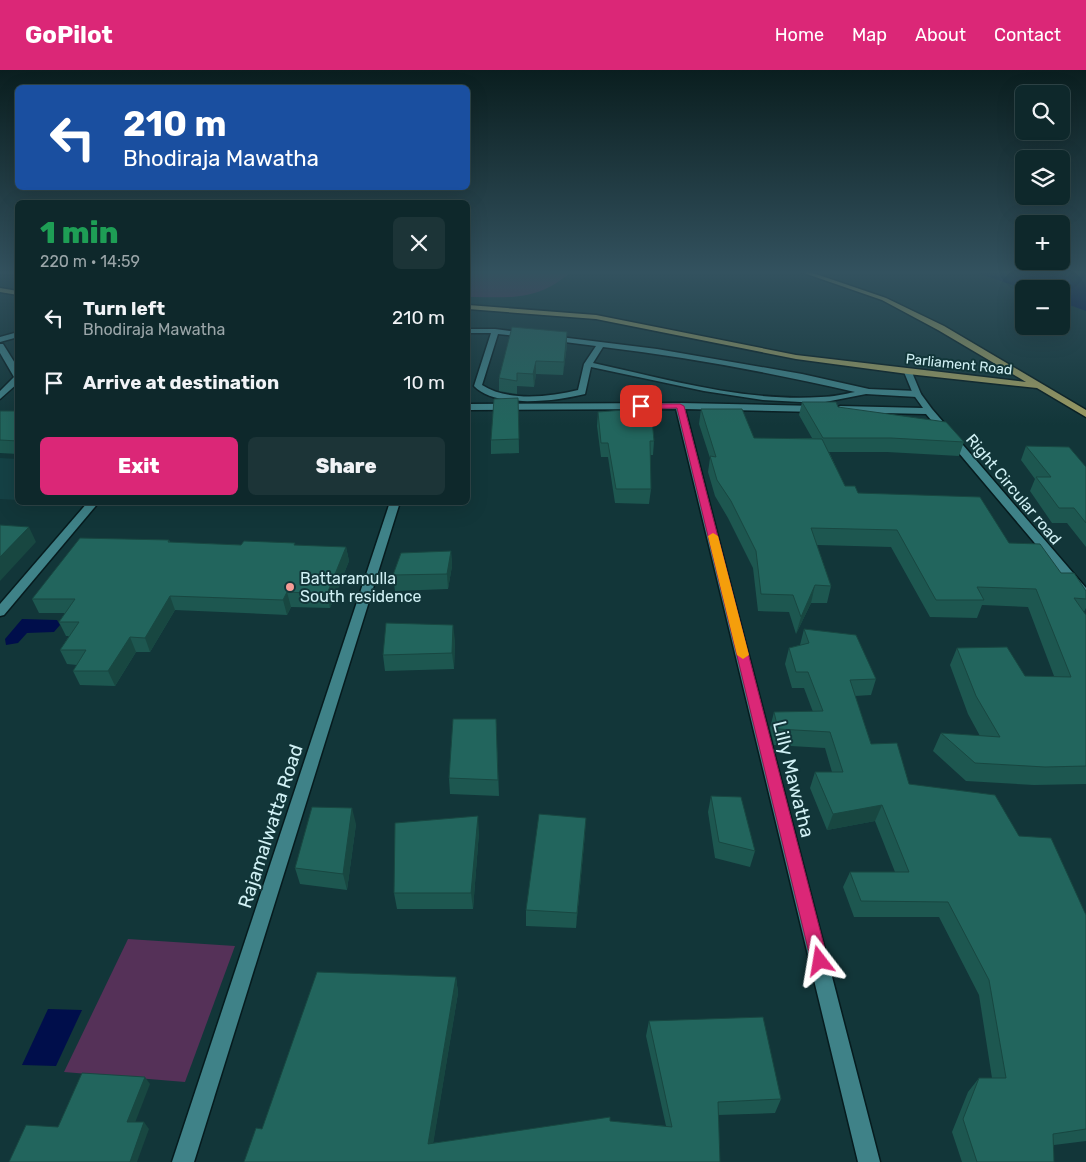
<!DOCTYPE html>
<html lang="en">
<head>
<meta charset="utf-8">
<style>
  :root { --surface:#0e282b; --page:#1c3437; --text:#f1f3f6; --muted:#9ba6a9; --line:#2e4447; --accent:#db2777 }
  body { margin:0; font-family:Rubik,sans-serif; background:var(--page); color:var(--text); height:100vh; display:flex; flex-direction:column; font-size:19px; white-space:nowrap }
  * { box-sizing:border-box; margin:0 }
  p { font-size:16px; color:var(--muted) }
  .icon { flex:none; width:28px; height:28px; fill:none; stroke:currentColor; stroke-width:2; stroke-linecap:round; stroke-linejoin:round }
  .map { position:relative; flex:1; overflow:hidden }
  .panel { position:absolute; left:15px; top:130px; width:455px; height:305px; display:flex; flex-direction:column; background:var(--surface); border-radius:8px; box-shadow:0 5px 20px #0002,0 0 0 1px var(--line) }
  .panel>* { flex:none }
  .guide { position:absolute; left:15px; top:15px; width:455px; height:105px; border-radius:8px; box-shadow:0 5px 20px #0002,0 0 0 1px var(--line); background:#1a4fa0; color:#fff; overflow:hidden }
  .buttons { position:absolute; left:1015px; top:15px; display:grid; gap:10px }
  .buttons a { display:grid; place-items:center; width:55px; height:55px; border-radius:8px; background:var(--surface); box-shadow:0 5px 20px #0002,0 0 0 1px var(--line); font-size:25px }
  .pin { position:absolute; display:grid; place-items:center; width:42px; height:42px; color:#fff; margin:-21px; border-radius:10px; box-shadow:0 2px 8px #0006 }
  .me { position:absolute; width:55px; margin:-28px; rotate:346deg; stroke-linejoin:round; filter:drop-shadow(0 0 4px #0008) }
  .turn { display:flex; align-items:center; gap:18px; height:105px; padding:0 25px; font-size:22px }
  .turn .icon { width:65px; height:65px; stroke-width:2.5 }
  .turn b { display:block; font-size:35px; line-height:42px }
  .round { display:grid; place-items:center; flex:none; width:52px; height:52px; border-radius:8px; background:var(--page) }
  .overview { display:flex; align-items:center; justify-content:space-between; height:85px; padding:0 25px }
  h1 { font-size:30px; font-weight:800; line-height:38px; color:#1e9e55 }
  .primary-button { display:flex; gap:10px; margin-top:auto; padding:10px 25px }
  .primary-button a { flex:1; height:58px; border-radius:8px; background:var(--accent); color:#fff; font-size:20px; font-weight:800; line-height:58px; text-align:center }
  .primary-button a+a { background:var(--page); color:var(--text) }
  ul { padding:0; list-style:none }
  li { display:flex; align-items:center; gap:15px; height:65px; padding:0 25px }
  li div { flex:1 }
  li b { display:block; font-size:19px }
  li em { font-style:normal }
  header { display:flex; align-items:center; gap:30px; box-sizing:border-box; height:70px; padding:0 25px; background:var(--accent); color:#fff }
  header strong { font-size:24px }
  nav { display:flex; gap:28px; margin-inline-start:auto; font-size:18px }
  .map>svg:first-child { display:block }
  .built { fill:#154145 }
  .green { fill:#553158 }
  .water { fill:#000e4b }
  .lines { fill:none; stroke-linecap:round; stroke-linejoin:round }
  .lane-casing { stroke:#061b1e; stroke-width:3 }
  .street-casing { stroke:#061b1e; stroke-width:3 }
  .primary-casing { stroke:#061b1e; stroke-width:3 }
  .lane { fill:#3f8288; fill-rule:evenodd }
  .street { fill:#3f8288; fill-rule:evenodd }
  .primary { fill:#9e9d62; fill-rule:evenodd }
  .wall { fill:#1d5750 }
  .shaded-wall { fill:#184741 }
  .building { fill:#22655d; stroke:#184741 }
  .route { fill:#db2777; stroke:#8e194d }
  .slow { fill:#f59e0b }
  .poi-dot { fill:#f59c96; stroke:#123639; stroke-width:2 }
  .labels { text-anchor:middle; stroke-width:4; stroke-linejoin:round; paint-order:stroke }
  .far-street-label { font-size:14px; fill:#d1f1f5; stroke:#123639 }
  .street-label { font-size:16px; fill:#d1f1f5; stroke:#123639 }
  .poi-label { font-size:16px; fill:#d1f1f5; stroke:#123639; text-anchor:start }
  .near-street-label { font-size:19px; fill:#d1f1f5; stroke:#123639 }
</style>
</head>
<body>
<header>
<strong>GoPilot</strong>
<nav><a>Home</a><a>Map</a><a>About</a><a>Contact</a></nav>
</header>
<div class="map">
<svg width="1086" height="1092" viewBox="0 0 1086 1092">
  <rect width="100%" height="100%" fill="#123639"/>
  <path class="built" d="M0,388L17,389V430L0,429Z"/>
  <g class="green">
    <path d="M468,202H571C536,232 511,227 468,227Z"/>
    <path d="M128,869L235,876L185,1012L64,1002Z"/>
  </g>
  <g class="water">
    <path d="M975,202H1086V241L1061,232V219H1024Z"/>
    <path d="M22,549L57,550L60,555L54,562L27,563L18,573L6,575L5,569Z"/>
    <path d="M48,939L82,940L56,996L22,995Z"/>
  </g>
  <g class="lines">
    <g class="lane-casing">
      <path id="lane" d="M468,259H495L527,263L531,265L527,267L498,264L482,315C508,332 550,327 578,320L584,294L596,276L549,270L548,268L552,266L657,279L802,304L869,319L917,321L921,324L917,327L866,324L820,333L763,330L704,321L591,297L585,324C557,331 496,339 474,316L491,263H468ZM603,277C688,287 772,303 855,322C844,324 833,327 821,327C745,332 667,309 593,293Z"/>
    </g>
    <g class="street-casing">
      <g id="street">
        <path d="M18,262V267L0,272V267Z"/>
        <path d="M0,274H3L18,298V313L0,329V321L14,307L0,283Z"/>
        <path d="M905,300H911L921,324L932,339L1086,518V530L1082,529L926,344L840,342L836,339L840,336L923,338L913,324L904,302Z"/>
        <path d="M680,333L817,336L821,339L817,342L685,339L880,1092H858L676,339L468,340V334Z"/>
        <path d="M88,432H99L4,545L0,546V534Z"/>
        <path d="M390,432H400L194,1092H172Z"/>
      </g>
    </g>
    <g class="primary-casing">
      <g id="primary">
        <path d="M801,202H810L886,228L944,256L1086,340V347L1037,318L908,304L796,289L596,249L468,239V235L596,245L796,285L1026,312L938,260L882,230Z"/>
        <path d="M0,218L18,221V225L0,222Z"/>
      </g>
    </g>
    <use href="#lane" class="lane"/>
    <use href="#street" class="street"/>
    <use href="#primary" class="primary"/>
  </g>
  <g class="wall">
    <path d="M567,275L563,305L536,304L534,317L517,316V324L499,321V308Z"/>
    <path d="M518,328L519,383L491,384V370Z"/>
    <path d="M802,332L838,337L964,372L959,386L887,382H829L845,416L858,423L1009,473L1061,503L1086,521V538L1084,542L1086,545V714L1034,715L966,711L933,681L941,663L980,666L968,644L950,595L957,578L1025,606H1054L1028,537L982,535L977,548L930,547L891,477L817,475L831,516L827,533H811L796,564L789,542L758,541L753,498L728,448L715,426L708,402L710,388L699,354L701,339L754,368H812L799,345Z"/>
    <path d="M0,341H18V384L0,383Z"/>
    <path d="M598,342L654,371L653,385H650L651,419L649,434L615,433L608,387H601L597,356Z"/>
    <path d="M1026,376L1086,397V477L1067,453H1052L1030,421L1035,409L1021,390Z"/>
    <path d="M169,470L170,472L241,475L296,476L346,477L349,491L330,538L291,537L287,545L175,540L150,582H136L115,616L80,615L73,601L77,595L67,594L60,580L69,566H66L59,552L65,543H39L32,529Z"/>
    <path d="M451,481L452,496L448,519L395,521L393,505Z"/>
    <path d="M804,559L876,609L871,625L855,626L871,674L909,714L1019,766L1086,845V1071L1054,1075V1092H962L952,1062L968,1022L979,1008H992L979,925L939,847H854L843,817L850,802H895L875,751L827,760L810,718L815,702H832L825,678L774,675L770,658L774,642H813L804,618H792L785,594L789,578L800,575Z"/>
    <path d="M455,570L454,599L385,601L383,585Z"/>
    <path d="M496,649L499,726L450,724L449,708Z"/>
    <path d="M711,726L755,781L750,797L715,788L708,742Z"/>
    <path d="M356,754L347,820L300,814L295,798Z"/>
    <path d="M479,762L473,839H397L394,823Z"/>
    <path d="M585,764L576,858L526,856V840Z"/>
    <path d="M456,907L458,923L433,1073L610,1051L666,1056L646,966L649,951L781,1029L775,1043L718,1045L720,1092H244L262,1059Z"/>
  </g>
  <g class="shaded-wall">
    <path d="M567,262V275L563,305L564,292Z"/>
    <path d="M536,291V304L534,317L533,304Z"/>
    <path d="M29,457L36,472L0,511V487Z"/>
    <path d="M346,477L349,491L330,538L327,524Z"/>
    <path d="M451,481L452,496L448,519L447,504Z"/>
    <path d="M815,515L811,533L796,564L801,547Z"/>
    <path d="M287,522L291,537L287,545L283,530Z"/>
    <path d="M170,526L175,540L150,582L145,568Z"/>
    <path d="M453,555L455,570L454,599L452,583Z"/>
    <path d="M130,567L136,582L115,616L108,601Z"/>
    <path d="M882,735L875,751L827,760L833,744Z"/>
    <path d="M352,738L356,754L347,820L343,804Z"/>
    <path d="M478,746L479,762L473,839L471,823Z"/>
    <path d="M586,748L585,764L576,858L577,843Z"/>
    <path d="M456,907L458,923L431,1087L428,1074Z"/>
    <path d="M145,1007L150,1014L133,1058L127,1052Z"/>
    <path d="M144,1052L149,1059L137,1092H130Z"/>
  </g>
  <g class="building">
    <path d="M512,257L567,262L564,292L536,291L533,304L517,303V311L499,308Z"/>
    <path d="M518,328L519,369L491,370L494,329Z"/>
    <path d="M802,332H836L838,337L946,352L964,372L891,368H823Z"/>
    <path d="M651,338L654,371H650L651,419H616L608,373H601L598,342Z"/>
    <path d="M701,339H742L754,368L822,369L845,416H855L858,423L980,427L1009,473L1040,474L1061,503H1074L1086,521V529L1074,528L1086,545V696L1045,697L975,693L941,663L1000,667L976,626L957,578L1007,577L1025,606L1071,607L1036,519L977,517L984,530H936L897,460L811,458L831,516L815,515L801,547L793,525L761,524L756,481L731,431L717,410L710,386L716,387Z"/>
    <path d="M0,341H18V371L0,370Z"/>
    <path d="M1026,376L1069,377L1086,397V453L1074,438H1059L1036,407H1051Z"/>
    <path d="M0,455L29,457L0,487Z"/>
    <path d="M80,468L169,470L168,472L241,475L244,471L295,473L294,475L346,477L327,524L287,522L283,530L170,526L145,568L130,567L108,601H73L86,580H60L79,552H59L75,529H32Z"/>
    <path d="M451,481L447,504L393,505L401,483Z"/>
    <path d="M386,553L453,555L452,583L383,585Z"/>
    <path d="M804,559L856,565L876,609L850,610L871,674L897,673L909,714L995,725L1019,766L1051,768L1086,845V1059L1053,1064L1054,1092H977L963,1049L979,1008H1006L989,910L948,832L861,831L850,802H909L882,735L833,744L815,702H843L830,662L778,659L774,642L823,641L808,602H796L789,578L809,573Z"/>
    <path d="M453,649H496L498,710L449,708Z"/>
    <path d="M711,726L741,727L755,781L719,772Z"/>
    <path d="M312,737L352,738L343,804L295,798Z"/>
    <path d="M539,744L586,748L577,843L526,840Z"/>
    <path d="M478,746L471,823H394L395,753Z"/>
    <path d="M317,902L456,907L428,1074L610,1047V1051L672,1057L649,951L763,947L781,1029L718,1032L720,1092H244L256,1058L262,1059Z"/>
    <path d="M82,1003L145,1007L127,1052H144L130,1092H9L26,1055L58,1057Z"/>
  </g>
  <linearGradient id="sky" x2="0" y2="1"><stop stop-color="#0a1e1f"/><stop offset="0.57" stop-color="#33525f"/><stop offset="1" stop-color="#33525f" stop-opacity="0"/></linearGradient>
  <rect width="1086" height="355" fill="url(#sky)"/>
  <path class="route" d="M639,334H680L684,336L828,891L826,897L820,899L814,897L811,891L677,338L641,339L637,336Z"/>
  <path class="slow" d="M713,463L718,466L749,585L743,589L737,585L708,466Z"/>
  <circle class="poi-dot" cx="290" cy="517" r="5"/>
  <g class="labels">
    <g class="far-street-label">
      <text transform="translate(959 294) rotate(6)" y="5">Parliament Road</text>
    </g>
    <g class="street-label">
      <text transform="translate(1014 419) rotate(50)" y="6">Right Circular road</text>
    </g>
    <g class="poi-label">
      <text x="300" y="514">Battaramulla<tspan x="300" dy="18">South residence</tspan></text>
    </g>
    <g class="near-street-label">
      <text transform="translate(794 709) rotate(76)" y="7">Lilly Mawatha</text>
      <text transform="translate(270 756) rotate(-72)" y="7">Rajamalwatta Road</text>
    </g>
  </g>
</svg>
<div class="buttons">
<a><svg class="icon" aria-label="search" viewBox="0 0 24 24"><circle cx="10" cy="10" r="6"/><path d="M15 15l6 6"/></svg></a>
<a><svg class="icon" aria-label="layers" viewBox="0 0 24 24"><path d="M12 4l9 5-9 5-9-5zM3 14l9 5 9-5"/></svg></a>
<a>+</a>
<a>−</a>
</div>
<div class="pin" style="left:641px;top:336px;background:#d93025"><svg class="icon" aria-label="arrive" viewBox="0 0 24 24"><path d="M6 21V4h12l-3 4 3 4H6"/></svg></div>
<svg class="me" style="left:820px;top:891px" viewBox="-20 -20 40 40"><path d="M0-17L14 15 0 8-14 15z" fill="#db2777" stroke="#fff" stroke-width="4"/></svg>
<div class="guide">
<div class="turn"><svg class="icon" aria-label="left" viewBox="0 0 24 24"><path d="M17 20v-9H6M10 6l-5 5 5 5"/></svg><div><b>210 m</b>Bhodiraja Mawatha</div></div>
</div>
<section class="panel">
<div class="overview"><div><h1>1 min</h1><p>220 m · 14:59</p></div><a class="round"><svg class="icon" aria-label="close" viewBox="0 0 24 24"><path d="M6 6l12 12M18 6L6 18"/></svg></a></div>
<ul>
<li><svg class="icon" aria-label="left" viewBox="0 0 24 24"><path d="M17 20v-9H6M10 6l-5 5 5 5"/></svg><div><b>Turn left</b><p>Bhodiraja Mawatha</p></div><em>210 m</em></li>
<li><svg class="icon" aria-label="arrive" viewBox="0 0 24 24"><path d="M6 21V4h12l-3 4 3 4H6"/></svg><div><b>Arrive at destination</b></div><em>10 m</em></li>
</ul>
<div class="primary-button"><a>Exit</a><a>Share</a></div>
</section>
</div>
</body>
</html>
